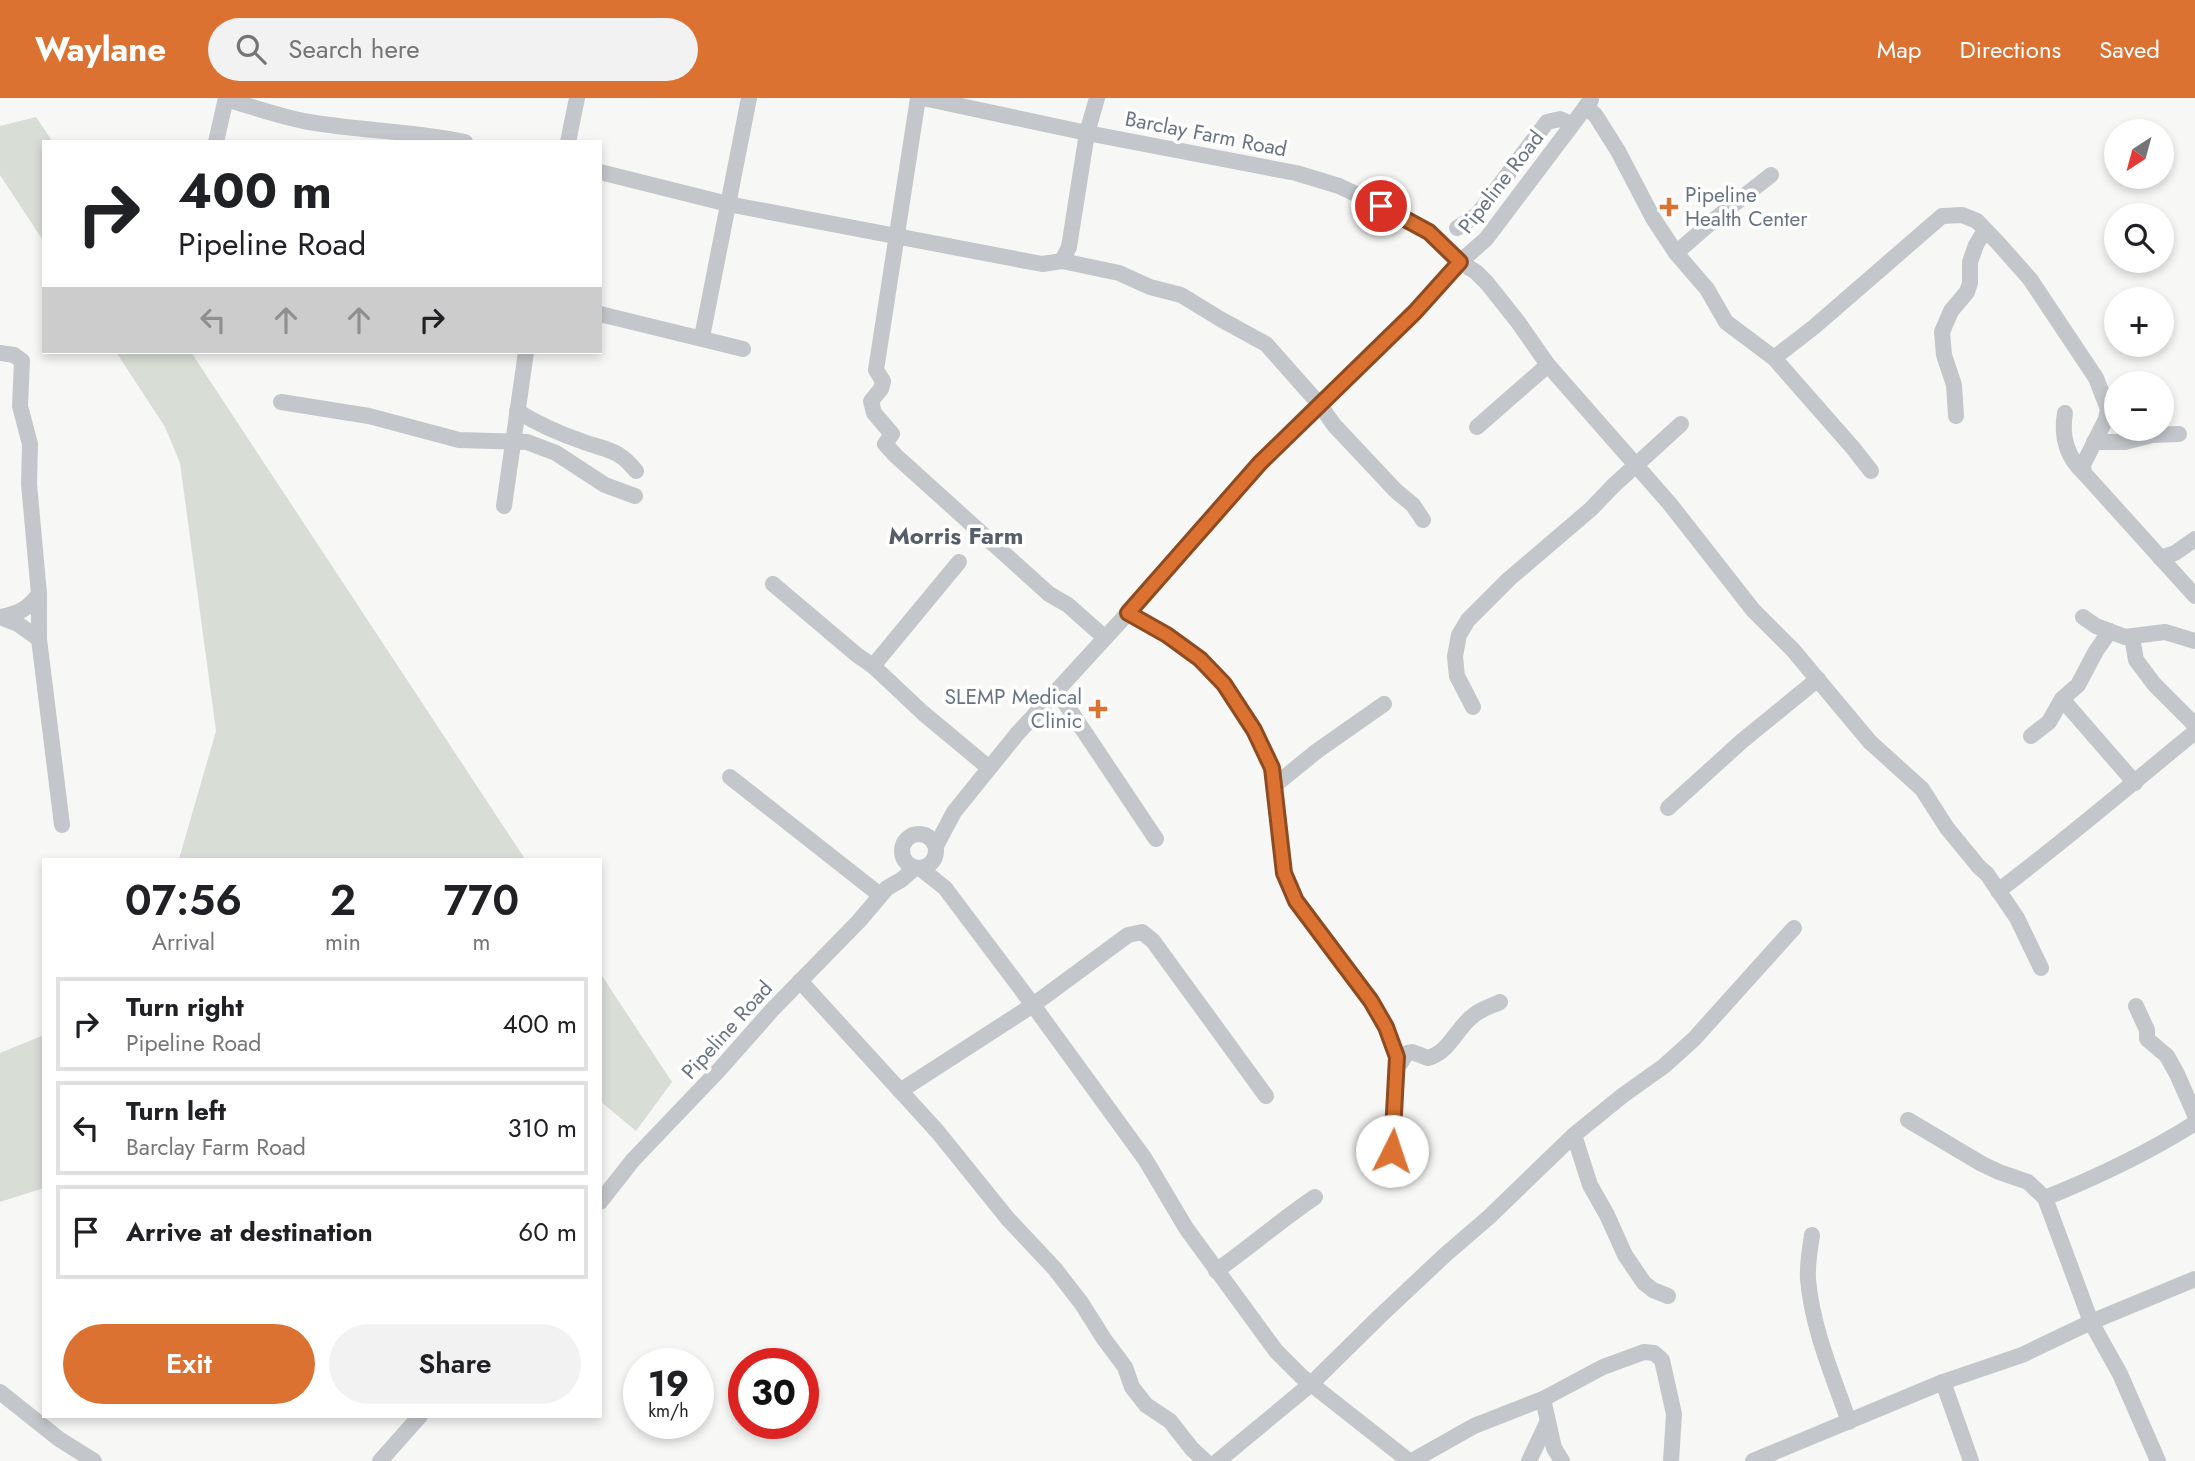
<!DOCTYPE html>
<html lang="en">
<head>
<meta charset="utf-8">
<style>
  :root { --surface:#fff; --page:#f2f2f2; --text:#202124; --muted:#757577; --line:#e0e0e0; --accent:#db7232 }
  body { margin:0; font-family:Jost,sans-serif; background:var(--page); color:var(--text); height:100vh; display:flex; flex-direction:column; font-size:26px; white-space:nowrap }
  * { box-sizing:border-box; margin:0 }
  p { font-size:23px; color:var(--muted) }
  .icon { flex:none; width:38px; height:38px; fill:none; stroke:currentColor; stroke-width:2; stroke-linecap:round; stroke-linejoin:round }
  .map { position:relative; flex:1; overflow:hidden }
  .drawer { position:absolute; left:42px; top:760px; width:560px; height:560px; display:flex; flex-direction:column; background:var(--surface); border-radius:0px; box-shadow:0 4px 10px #0003 }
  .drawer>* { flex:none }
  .top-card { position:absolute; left:42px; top:42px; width:560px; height:214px; border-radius:0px; box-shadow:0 4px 10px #0003; background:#fff; color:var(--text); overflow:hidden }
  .needle { width:46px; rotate:216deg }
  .tools { position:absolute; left:2104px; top:21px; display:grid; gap:14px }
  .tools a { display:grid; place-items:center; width:70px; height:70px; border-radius:50%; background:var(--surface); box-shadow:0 4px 10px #0003; font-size:35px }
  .speed { position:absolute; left:623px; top:1250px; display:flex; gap:14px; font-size:35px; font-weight:700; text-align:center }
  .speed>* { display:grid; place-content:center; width:91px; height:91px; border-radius:50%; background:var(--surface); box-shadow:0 4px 10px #0003; line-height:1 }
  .speed small { font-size:18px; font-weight:400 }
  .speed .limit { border:10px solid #d22; background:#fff; color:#111 }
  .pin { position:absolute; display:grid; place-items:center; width:60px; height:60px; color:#fff; margin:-30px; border:4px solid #fff; border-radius:50%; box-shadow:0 2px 7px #0007 }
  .me { position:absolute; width:77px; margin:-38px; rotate:4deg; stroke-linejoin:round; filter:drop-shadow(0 0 5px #0008) }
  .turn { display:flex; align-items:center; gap:24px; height:147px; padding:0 21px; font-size:32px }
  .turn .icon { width:91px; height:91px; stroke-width:2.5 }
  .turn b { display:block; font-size:49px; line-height:60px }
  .lanes { display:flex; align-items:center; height:66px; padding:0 21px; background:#0003; justify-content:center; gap:35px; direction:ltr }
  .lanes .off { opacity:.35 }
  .eta { display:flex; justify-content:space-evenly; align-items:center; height:119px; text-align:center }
  .eta b { font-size:42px; font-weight:600; line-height:49px }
  .primary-button { display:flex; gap:14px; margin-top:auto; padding:14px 21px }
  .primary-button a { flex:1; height:80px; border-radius:42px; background:var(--accent); color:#fff; font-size:28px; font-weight:600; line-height:80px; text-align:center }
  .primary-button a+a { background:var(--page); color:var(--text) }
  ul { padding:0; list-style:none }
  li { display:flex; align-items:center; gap:21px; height:94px; margin:0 14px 10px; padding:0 7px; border:4px solid var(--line); border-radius:0px }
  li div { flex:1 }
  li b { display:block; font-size:26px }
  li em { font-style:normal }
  header { display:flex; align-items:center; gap:42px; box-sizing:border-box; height:98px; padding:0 35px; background:var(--accent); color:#fff }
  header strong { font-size:33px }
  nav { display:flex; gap:38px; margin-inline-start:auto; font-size:24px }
  .search { width:490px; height:63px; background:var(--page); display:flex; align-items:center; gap:18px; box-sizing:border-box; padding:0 24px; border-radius:38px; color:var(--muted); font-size:26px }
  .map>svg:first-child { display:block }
  .green { fill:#d8ded6 }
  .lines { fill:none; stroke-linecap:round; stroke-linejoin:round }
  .minor { stroke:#c3c6ca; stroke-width:16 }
  .route-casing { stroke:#8e4a20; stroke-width:18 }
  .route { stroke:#db7232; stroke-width:12 }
  .poi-dot { fill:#db7232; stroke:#fff; stroke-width:2.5 }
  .labels { text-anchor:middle; stroke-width:7; stroke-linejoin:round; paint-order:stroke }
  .street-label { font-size:21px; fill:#687485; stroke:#fff }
  .poi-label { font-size:21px; fill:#687485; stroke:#fff; text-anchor:start }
  .quarter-label { font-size:24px; font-weight:bold; fill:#565e6a; stroke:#fff }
</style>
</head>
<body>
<header>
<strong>Waylane</strong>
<div class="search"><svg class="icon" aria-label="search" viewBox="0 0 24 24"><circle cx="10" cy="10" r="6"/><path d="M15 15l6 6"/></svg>Search here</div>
<nav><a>Map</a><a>Directions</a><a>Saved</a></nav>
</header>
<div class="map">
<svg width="2195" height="1363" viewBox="0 0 2195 1363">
  <rect width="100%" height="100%" fill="#f7f8f5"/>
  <g class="green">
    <path d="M36,19L53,44H44V144L0,77V28Z"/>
    <path d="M116,254H191L525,761H179L216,633L180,365L165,329Z"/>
    <path d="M600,875L672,984L636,1033L600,1003Z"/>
    <path d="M44,937V1090L0,1104V955Z"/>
  </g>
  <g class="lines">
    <g class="minor">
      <path d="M918,0L876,272L883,283L881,291L871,303L874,315L892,336L885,346L896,358L1049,496L1068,507L1104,539"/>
      <path d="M923,0L1087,35L1296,75L1339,88L1381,108L1429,134L1460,164L1476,174L1487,185L1518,224L1548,267L1670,406L1753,512L1793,552L1870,644L1922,691L1947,730L1979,769L1987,776L2017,820L2041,870"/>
      <path d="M226,1C253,9 281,19 309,24C361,33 414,33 465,44"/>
      <path d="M1586,8L1596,18L1618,53L1653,120L1676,155L1707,191L1726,224L1774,260L1814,229L1942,118L1962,117L1977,123L1999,146L2030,181L2096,280L2108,311L2106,321L2083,367L2084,375L2195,498"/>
      <path d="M216,44L226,0"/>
      <path d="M568,44L577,0"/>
      <path d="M600,74L728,106L1042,166L1062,163L1069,149L1087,35L1097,0"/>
      <path d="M1457,130L1477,117L1547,24L1560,21L1571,26"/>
      <path d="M1676,155L1715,121L1771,77"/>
      <path d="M1062,163L1119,175L1150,189L1181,197L1222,222L1266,246L1320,307L1334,327L1396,393L1413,407L1423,422"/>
      <path d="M600,216L743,251"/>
      <path d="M702,239L749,0"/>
      <path d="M0,255L14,257L22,263L20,308L30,346L29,386L39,496V541L62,727"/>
      <path d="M1774,260L1853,350L1871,373"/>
      <path d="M281,304L369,318L459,342L527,344L556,355L605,387L635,398"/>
      <path d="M517,313C538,326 560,336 584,344C609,353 618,351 636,373"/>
      <path d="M2065,315C2061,338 2067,359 2084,375"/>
      <path d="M1956,318L1954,287L1944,257L1942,234L1951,213L1967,194L1970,185V164L1976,147L1985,132"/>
      <path d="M1477,329L1548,267"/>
      <path d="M2094,344H2125L2152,337L2179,336"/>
      <path d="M504,408L526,254"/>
      <path d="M2160,460L2175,455L2195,441"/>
      <path d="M773,486L857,557L873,568L923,615L989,670"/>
      <path d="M1128,515L1167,537L1200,561L1224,586L1254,632L1272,670L1284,775L1296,803L1371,903L1386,929L1397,959L1392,1053L1397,1082"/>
      <path d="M0,519C18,516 28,511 39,496"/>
      <path d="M0,519L18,526L39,541"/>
      <path d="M2083,519L2096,528L2125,539L2165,534L2195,543"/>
      <path d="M2132,539L2136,562L2154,586L2195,627"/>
      <path d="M873,568L959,464"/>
      <path d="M1057,593L1156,741"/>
      <path d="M2062,601L2135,685"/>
      <path d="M1473,609L1457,578L1456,569L1455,558L1459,537L1468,522L1509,481L1591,411L1613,388L1681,326"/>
      <path d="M2031,638L2049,624L2062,601L2078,587L2096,553L2110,533"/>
      <path d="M730,679L880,797"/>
      <path d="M1275,687L1317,653L1384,606"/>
      <path d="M1668,710L1742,643L1818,581"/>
      <circle cx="919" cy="753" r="17"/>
      <path d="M936,748L954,714L1017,636L1128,515L1260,365L1415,214L1460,164L1486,141L1591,2"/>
      <path d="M920,770L945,790L1033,907L1145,1061L1186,1130L1276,1253L1301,1278L1409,1363"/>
      <path d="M1998,793C2066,742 2130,687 2195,634"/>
      <path d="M800,883L937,1033L1008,1121L1055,1171L1082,1206L1104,1241L1125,1269L1132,1289L1146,1307L1170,1323L1192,1351L1205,1363"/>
      <path d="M2136,908L2147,932V941L2167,958L2177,976L2195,1017"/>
      <path d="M1397,970L1407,955L1412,954L1428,960C1450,954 1456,930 1474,917C1481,911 1492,908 1500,904"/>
      <path d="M900,993L1033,907L1128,837L1142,834L1153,843L1266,998"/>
      <path d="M1908,1022L1982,1066L1999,1074L2028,1084L2045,1100L2091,1224L2120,1276L2158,1363"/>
      <path d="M1574,1037L1590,1087L1607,1117L1625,1157L1644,1185L1653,1192L1668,1198"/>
      <path d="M2045,1100C2097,1079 2148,1055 2195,1025"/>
      <path d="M600,1104L633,1062L719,972L772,912L859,823L887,790L901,782L915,770"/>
      <path d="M1812,1137C1810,1151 1807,1167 1808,1181C1812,1230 1833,1278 1849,1324"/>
      <path d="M1216,1173C1250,1149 1281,1122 1315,1099"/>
      <path d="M1943,1284L1971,1363"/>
      <path d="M0,1294L59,1341L94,1363"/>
      <path d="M1543,1301L1554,1350L1562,1363"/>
      <path d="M380,1363L420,1318"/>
      <path d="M1218,1363L1311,1286L1379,1219L1445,1157L1489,1119L1574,1037L1622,998L1664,968L1694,941L1794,830"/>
      <path d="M1412,1363L1474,1328L1543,1301L1603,1269L1644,1254L1654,1255L1662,1262L1674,1316L1671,1363"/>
      <path d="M1529,1363L1547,1325"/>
      <path d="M1753,1363L1943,1284L2022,1257L2091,1224L2195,1181"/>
    </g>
  </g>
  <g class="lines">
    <g class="route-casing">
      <path id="route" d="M1381,108L1429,134L1460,164L1415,214L1260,365L1128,515L1167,537L1200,561L1224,586L1254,632L1272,670L1284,775L1296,803L1371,903L1386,929L1397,959L1392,1053"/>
    </g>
    <use href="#route" class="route"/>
  </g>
  <g class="poi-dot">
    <path d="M1665.5 98.5h7v7h7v7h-7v7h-7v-7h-7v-7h7z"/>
    <path d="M1094.5 600.5h7v7h7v7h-7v7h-7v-7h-7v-7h7z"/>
  </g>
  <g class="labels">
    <g class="street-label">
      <text transform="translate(1206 36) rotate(11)" y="7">Barclay Farm Road</text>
      <text transform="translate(1501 84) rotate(-52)" y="7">Pipeline Road</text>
      <text transform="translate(727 932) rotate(-48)" y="7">Pipeline Road</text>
    </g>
    <g class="poi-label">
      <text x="1685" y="104">Pipeline<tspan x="1685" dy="24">Health Center</tspan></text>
      <text x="1082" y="606" text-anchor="end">SLEMP Medical<tspan x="1082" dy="24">Clinic</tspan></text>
    </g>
    <g class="quarter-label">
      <text x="956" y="446">Morris Farm</text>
    </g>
  </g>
</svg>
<div class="tools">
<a><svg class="needle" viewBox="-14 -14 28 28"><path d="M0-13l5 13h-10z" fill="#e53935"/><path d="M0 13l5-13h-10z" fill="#757577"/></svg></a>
<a><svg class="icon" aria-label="search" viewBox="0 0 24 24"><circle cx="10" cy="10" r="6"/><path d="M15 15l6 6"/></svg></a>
<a>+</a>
<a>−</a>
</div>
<div class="speed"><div>19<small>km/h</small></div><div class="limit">30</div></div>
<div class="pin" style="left:1381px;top:108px;background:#d93025"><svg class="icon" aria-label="arrive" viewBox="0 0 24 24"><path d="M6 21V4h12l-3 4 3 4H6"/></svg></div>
<svg class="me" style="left:1392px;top:1053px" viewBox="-20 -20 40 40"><circle r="19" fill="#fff"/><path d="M0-13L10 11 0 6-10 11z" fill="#db7232"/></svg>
<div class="top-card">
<div class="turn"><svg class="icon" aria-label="right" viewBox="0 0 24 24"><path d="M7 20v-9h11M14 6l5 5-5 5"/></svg><div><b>400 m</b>Pipeline Road</div></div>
<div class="lanes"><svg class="icon off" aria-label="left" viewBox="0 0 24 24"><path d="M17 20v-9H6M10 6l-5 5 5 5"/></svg><svg class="icon off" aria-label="ahead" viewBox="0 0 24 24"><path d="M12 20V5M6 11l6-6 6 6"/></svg><svg class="icon off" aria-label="ahead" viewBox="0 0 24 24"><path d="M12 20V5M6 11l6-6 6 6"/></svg><svg class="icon" aria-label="right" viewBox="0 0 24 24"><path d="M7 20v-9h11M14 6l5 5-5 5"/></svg></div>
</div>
<section class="drawer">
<div class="eta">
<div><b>07:56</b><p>Arrival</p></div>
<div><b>2</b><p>min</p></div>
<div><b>770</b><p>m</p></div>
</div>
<ul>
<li><svg class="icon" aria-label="right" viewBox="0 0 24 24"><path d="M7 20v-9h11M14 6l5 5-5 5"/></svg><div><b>Turn right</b><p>Pipeline Road</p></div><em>400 m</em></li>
<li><svg class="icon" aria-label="left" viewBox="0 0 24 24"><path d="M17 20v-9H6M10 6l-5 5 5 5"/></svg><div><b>Turn left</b><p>Barclay Farm Road</p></div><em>310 m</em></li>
<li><svg class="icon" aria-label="arrive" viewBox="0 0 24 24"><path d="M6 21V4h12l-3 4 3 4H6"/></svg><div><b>Arrive at destination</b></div><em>60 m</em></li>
</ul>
<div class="primary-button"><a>Exit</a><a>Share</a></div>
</section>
</div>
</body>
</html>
